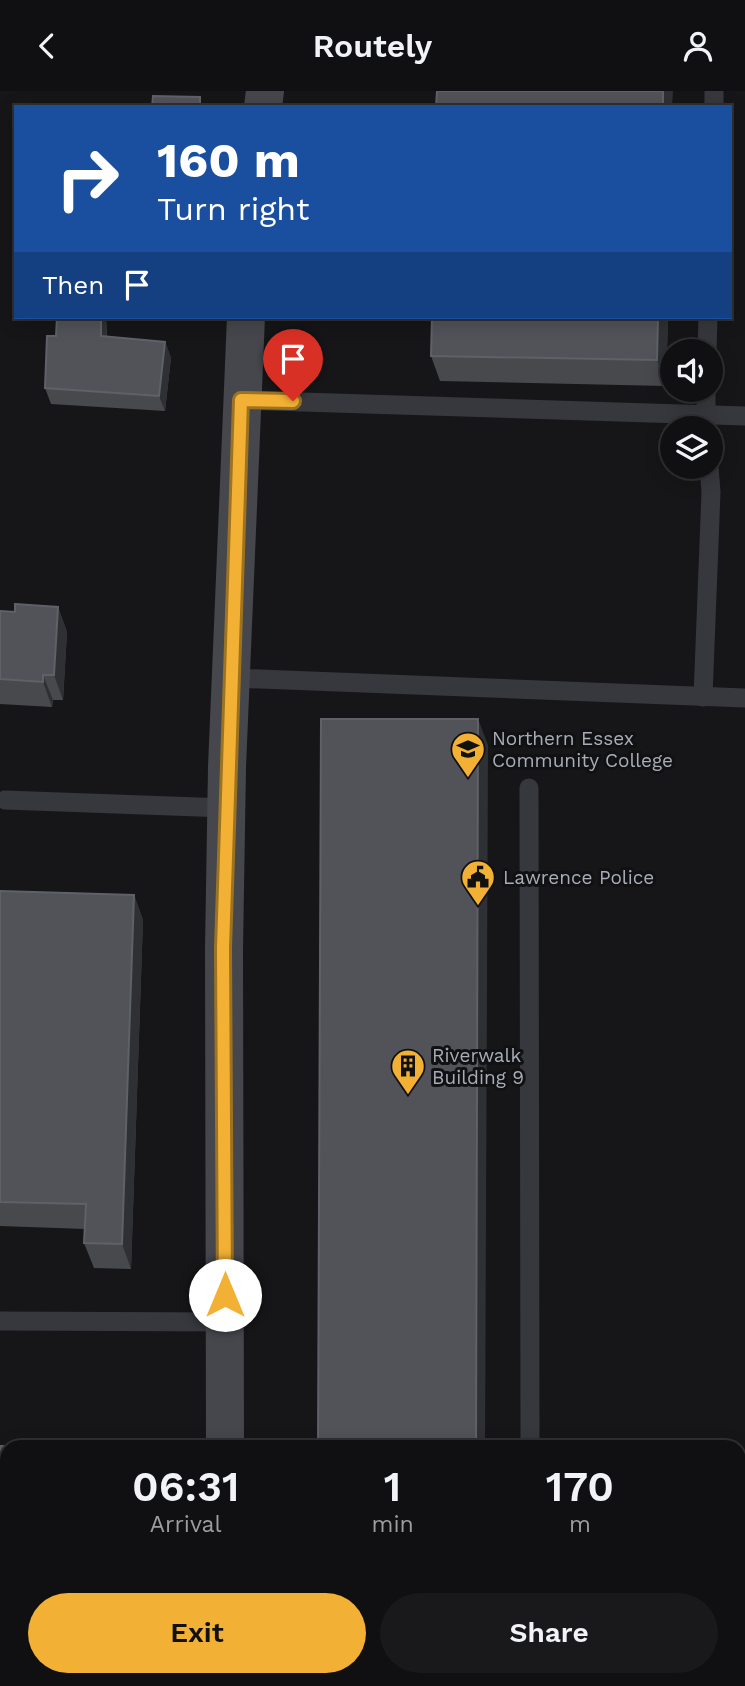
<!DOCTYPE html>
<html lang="en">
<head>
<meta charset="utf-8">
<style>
  :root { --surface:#101012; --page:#19191b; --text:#f1f3f6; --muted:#9c9d9f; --line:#303032; --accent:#f2b134 }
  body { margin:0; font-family:"Work Sans",sans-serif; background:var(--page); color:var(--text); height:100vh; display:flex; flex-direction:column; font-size:26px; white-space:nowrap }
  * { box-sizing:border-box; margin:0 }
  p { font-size:23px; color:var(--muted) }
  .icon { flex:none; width:38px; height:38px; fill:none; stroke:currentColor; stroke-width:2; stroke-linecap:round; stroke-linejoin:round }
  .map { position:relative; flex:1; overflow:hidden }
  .side { position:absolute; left:0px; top:1349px; width:746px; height:247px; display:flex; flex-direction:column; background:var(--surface); border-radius:21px 21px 0 0; box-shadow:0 4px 18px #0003,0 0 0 2px var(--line) }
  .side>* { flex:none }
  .top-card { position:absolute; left:14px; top:14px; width:718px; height:214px; border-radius:0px; box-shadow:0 4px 18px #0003,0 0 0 2px var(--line); background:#1a4fa0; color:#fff; overflow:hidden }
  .buttons { position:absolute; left:660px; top:248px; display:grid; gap:14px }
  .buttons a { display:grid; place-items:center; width:63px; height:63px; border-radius:50%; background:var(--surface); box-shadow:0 4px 18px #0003,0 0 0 2px var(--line); font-size:35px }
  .pin { position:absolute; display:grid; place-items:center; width:60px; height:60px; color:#fff; margin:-72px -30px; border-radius:50% 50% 50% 0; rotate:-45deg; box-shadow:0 0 7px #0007 }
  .pin .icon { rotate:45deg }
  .me { position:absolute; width:77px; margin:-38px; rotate:0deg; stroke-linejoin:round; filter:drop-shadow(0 0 5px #0008) }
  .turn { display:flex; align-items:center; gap:24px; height:147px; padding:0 28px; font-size:32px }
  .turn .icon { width:91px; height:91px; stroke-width:2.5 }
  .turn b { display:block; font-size:49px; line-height:60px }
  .then { display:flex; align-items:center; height:66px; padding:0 28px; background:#0003; gap:14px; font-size:26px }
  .eta { display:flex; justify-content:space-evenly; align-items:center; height:119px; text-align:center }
  .eta b { font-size:42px; font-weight:600; line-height:49px }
  .button { display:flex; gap:14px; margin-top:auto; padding:14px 28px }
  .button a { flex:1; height:80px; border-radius:42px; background:var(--accent); color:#111; font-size:28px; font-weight:600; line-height:80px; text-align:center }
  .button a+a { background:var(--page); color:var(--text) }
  header { display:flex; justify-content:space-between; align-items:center; height:91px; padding:0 28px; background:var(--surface); font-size:32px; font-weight:600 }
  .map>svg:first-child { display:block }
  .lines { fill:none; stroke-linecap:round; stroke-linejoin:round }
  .lane { stroke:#37383d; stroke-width:19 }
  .secondary { stroke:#45474d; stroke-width:38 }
  .wall { fill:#47494d }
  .shaded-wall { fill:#2f3033 }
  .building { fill:#525359; stroke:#5f6168; stroke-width:2 }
  .route-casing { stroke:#9d7322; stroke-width:18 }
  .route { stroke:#f2b134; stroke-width:12 }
  .labels { text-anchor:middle; stroke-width:6; stroke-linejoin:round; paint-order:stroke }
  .poi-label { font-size:19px; fill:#a8adb8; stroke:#111113; text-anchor:start }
</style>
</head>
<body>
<header><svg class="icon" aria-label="back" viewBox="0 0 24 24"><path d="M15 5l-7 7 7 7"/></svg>Routely<svg class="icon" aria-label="person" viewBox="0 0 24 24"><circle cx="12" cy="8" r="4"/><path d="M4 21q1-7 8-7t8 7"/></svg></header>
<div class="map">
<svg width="745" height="1595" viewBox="0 0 745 1595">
  <rect width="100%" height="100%" fill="#161618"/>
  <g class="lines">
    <g class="lane">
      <path d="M714,16V0"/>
      <path d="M707,261L708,226"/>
      <path d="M706,299V337"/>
      <path d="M241,309L745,325"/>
      <path d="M232,587L745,607"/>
      <path d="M703,606L711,401L709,376"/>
      <path d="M529,697L530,1356"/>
      <path d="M5,709L226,717"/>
      <path d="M0,1230L225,1231"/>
      <path d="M0,1552H7"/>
      <path d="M532,1589V1595"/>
      <path d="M130,1595V1589"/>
    </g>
    <g class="secondary">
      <path d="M263,16L265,0"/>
      <path d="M225,1356L224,857L227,676L246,226"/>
      <path d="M223,1595V1589"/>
    </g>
  </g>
  <g class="wall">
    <path d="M57,226H104L107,233V245L165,251L171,267L165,320L51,313L45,297L56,245Z"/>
    <path d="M432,226H668L666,295L440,290L431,265Z"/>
    <path d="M58,516L67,541L63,609H53L52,616L0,613V520L15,521Z"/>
    <path d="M0,800L134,804L143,829L131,1178L94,1177L84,1152L85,1138L0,1135Z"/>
    <path d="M0,1355L7,1356V1481H0Z"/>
  </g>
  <g class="shaded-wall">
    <path d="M663,0H673L672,16H663Z"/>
    <path d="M101,226H104L107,233L106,260L101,245Z"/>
    <path d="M658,226H668L666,295L657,269Z"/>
    <path d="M165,251L171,267L165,320L159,305Z"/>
    <path d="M58,516L67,541L63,609L54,584Z"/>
    <path d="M43,584L53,609L52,616L43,591Z"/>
    <path d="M478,628L488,654L485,1356H476Z"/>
    <path d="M134,804L143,829L131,1178L122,1153Z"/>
    <rect x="109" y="1589" width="8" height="6"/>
    <path d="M475,1589H485L484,1595H475Z"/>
    <path d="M585,1589H590L591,1595H585Z"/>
  </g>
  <g class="building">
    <path d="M437,0H663V16H436Z"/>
    <path d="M153,5L200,6V16H152Z"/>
    <path d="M57,226H101V245L165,251L159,305L45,297L47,245H56Z"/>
    <path d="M432,226H658L657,269L431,265Z"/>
    <path d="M15,513L58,516L54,584H43V591L0,588V520L15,521Z"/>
    <path d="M321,628H478L476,1356H318Z"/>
    <path d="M0,800L134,804L122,1153L84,1152L86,1113L0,1111Z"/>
    <path d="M0,1355L41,1356H7V1460H0Z"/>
    <path d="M0,1563H7V1589H109V1595H0Z"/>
    <rect x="318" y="1589" width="157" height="6"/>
    <rect x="543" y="1589" width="42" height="6"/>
  </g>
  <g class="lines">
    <g class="route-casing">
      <path id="route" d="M225,1204L223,857L241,309L293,310"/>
    </g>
    <use href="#route" class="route"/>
  </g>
  <defs>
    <g id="university-pin" transform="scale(1.75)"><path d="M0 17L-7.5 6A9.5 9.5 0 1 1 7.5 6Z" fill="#f2b134" stroke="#111113"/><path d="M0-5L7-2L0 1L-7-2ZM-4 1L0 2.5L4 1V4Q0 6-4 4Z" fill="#111"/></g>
    <g id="civic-pin" transform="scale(1.75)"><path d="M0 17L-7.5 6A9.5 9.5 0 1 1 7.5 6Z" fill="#f2b134" stroke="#111113"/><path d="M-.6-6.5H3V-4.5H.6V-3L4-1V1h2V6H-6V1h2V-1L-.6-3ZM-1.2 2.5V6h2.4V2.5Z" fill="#111"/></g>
    <g id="building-pin" transform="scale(1.75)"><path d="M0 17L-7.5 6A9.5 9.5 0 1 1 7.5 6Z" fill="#f2b134" stroke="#111113"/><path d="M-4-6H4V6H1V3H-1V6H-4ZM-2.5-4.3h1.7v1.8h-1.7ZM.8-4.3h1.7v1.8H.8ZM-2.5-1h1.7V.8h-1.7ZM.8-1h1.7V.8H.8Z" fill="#111"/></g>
  </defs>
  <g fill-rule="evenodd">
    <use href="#university-pin" x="468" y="658"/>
    <use href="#civic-pin" x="478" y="786"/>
    <use href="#building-pin" x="408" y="975"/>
  </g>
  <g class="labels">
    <g class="poi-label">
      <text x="492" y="654">Northern Essex<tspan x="492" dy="22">Community College</tspan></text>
      <text x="503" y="793">Lawrence Police</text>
      <text x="432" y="971">Riverwalk<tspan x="432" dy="22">Building 9</tspan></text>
    </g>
  </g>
</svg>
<div class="buttons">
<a><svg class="icon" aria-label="sound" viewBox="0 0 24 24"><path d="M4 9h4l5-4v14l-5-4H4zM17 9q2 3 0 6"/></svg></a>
<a><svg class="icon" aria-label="layers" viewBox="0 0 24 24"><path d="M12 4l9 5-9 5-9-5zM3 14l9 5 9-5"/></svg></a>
</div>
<div class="pin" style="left:293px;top:310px;background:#d93025"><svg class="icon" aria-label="arrive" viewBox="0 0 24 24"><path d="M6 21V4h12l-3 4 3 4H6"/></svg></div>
<svg class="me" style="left:225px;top:1204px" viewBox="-20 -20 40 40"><circle r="19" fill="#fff"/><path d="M0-13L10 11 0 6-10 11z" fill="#f2b134"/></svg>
<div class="top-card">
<div class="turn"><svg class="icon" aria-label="right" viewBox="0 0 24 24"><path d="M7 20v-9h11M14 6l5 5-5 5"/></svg><div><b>160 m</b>Turn right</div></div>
<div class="then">Then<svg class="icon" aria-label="arrive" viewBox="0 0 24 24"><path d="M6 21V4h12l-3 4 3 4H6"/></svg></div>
</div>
<section class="side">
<div class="eta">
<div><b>06:31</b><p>Arrival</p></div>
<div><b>1</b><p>min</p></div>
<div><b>170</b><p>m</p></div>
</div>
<div class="button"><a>Exit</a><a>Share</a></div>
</section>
</div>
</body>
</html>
